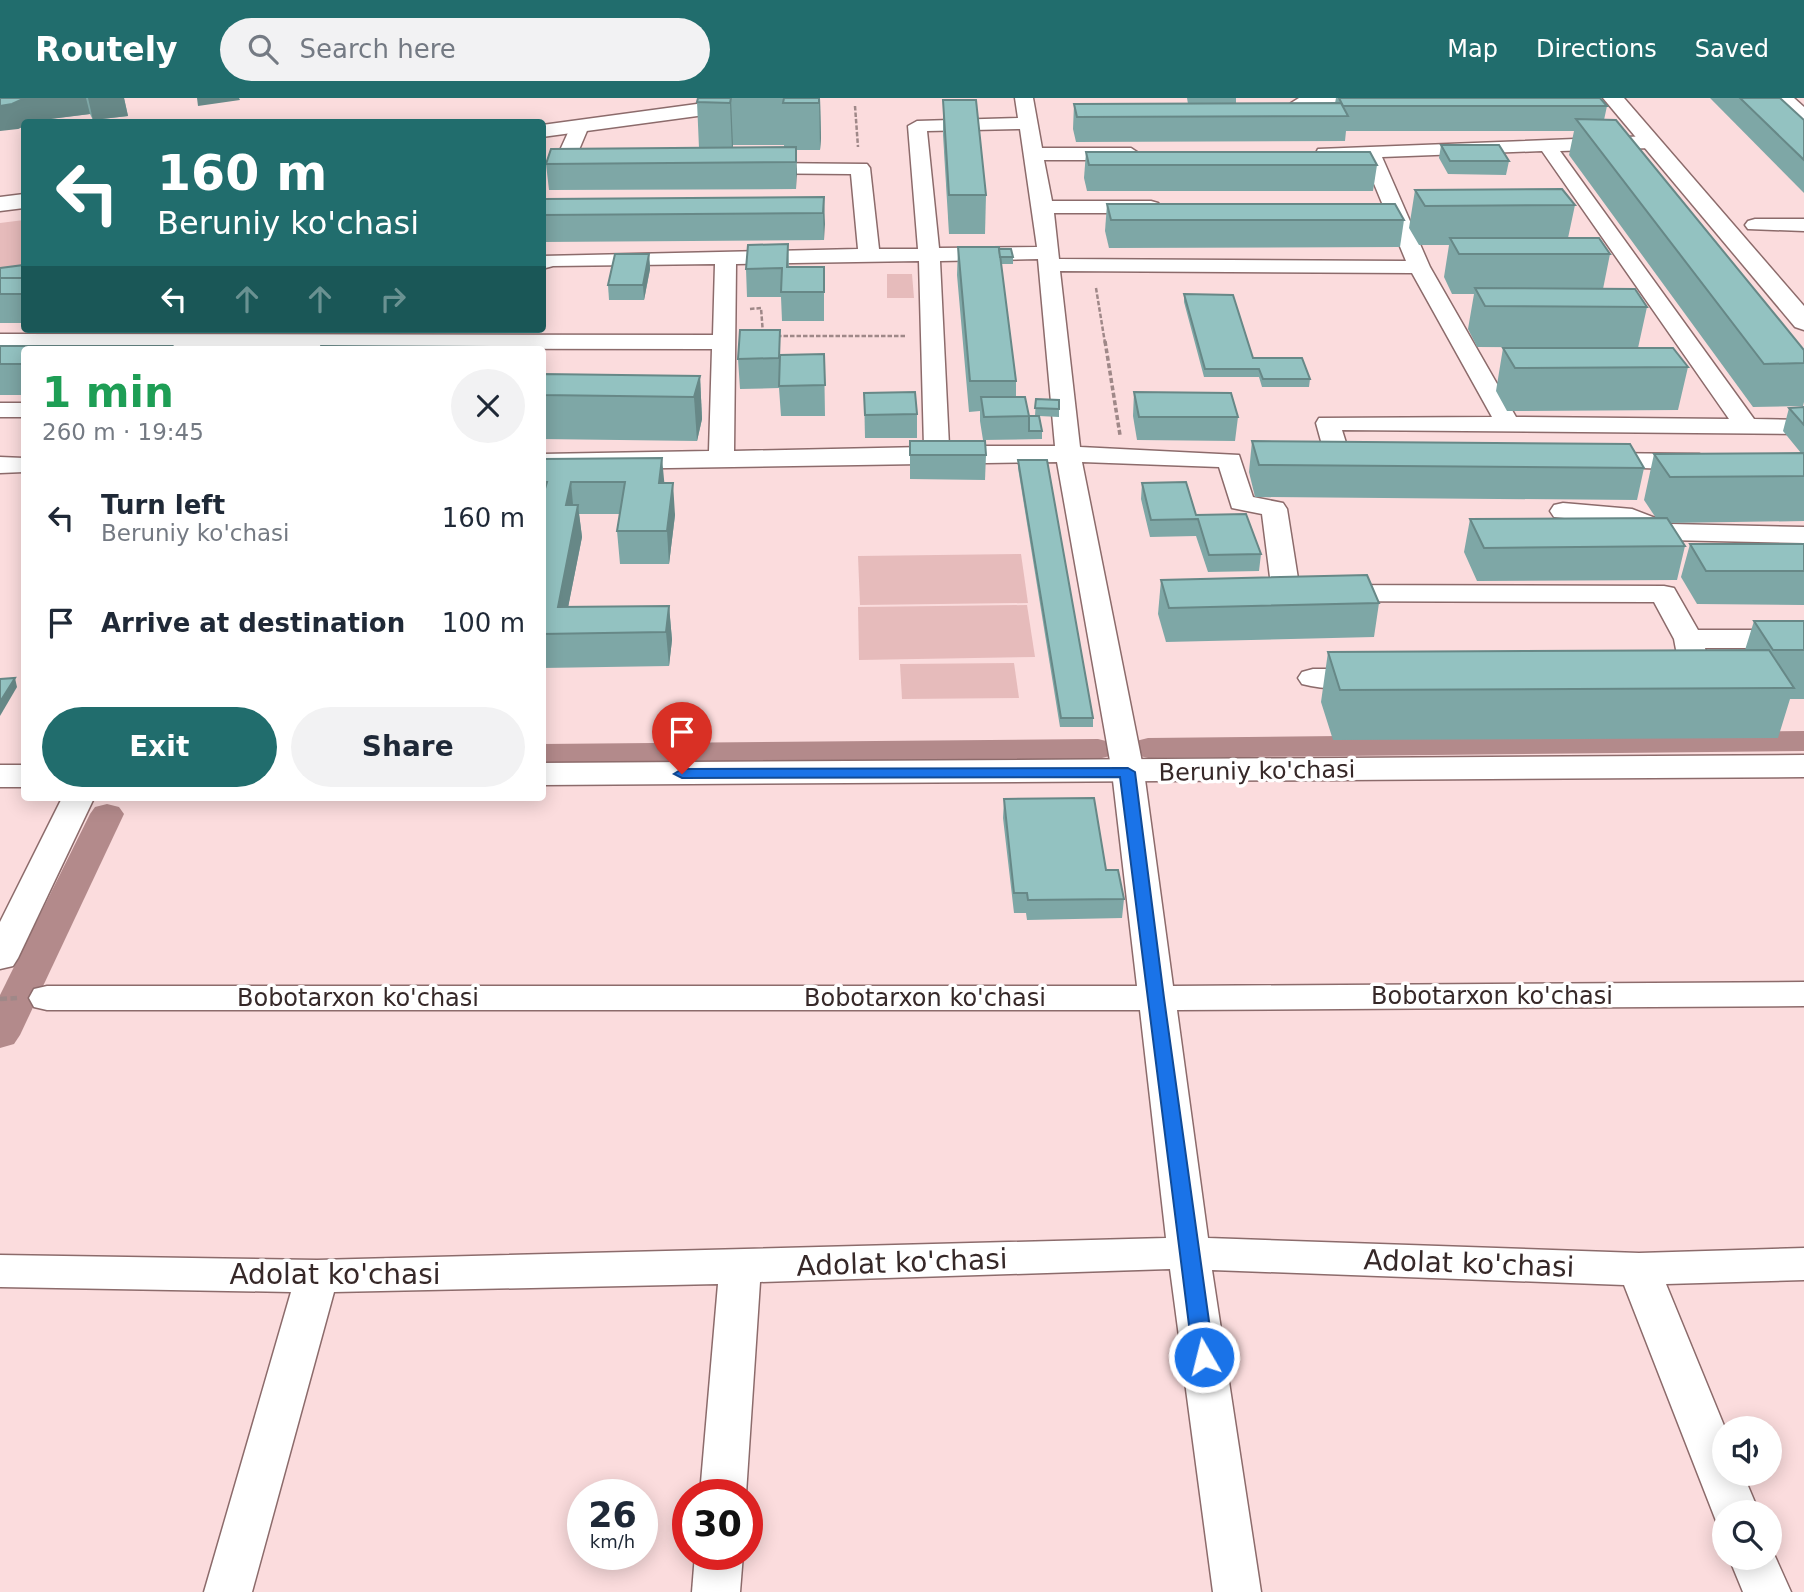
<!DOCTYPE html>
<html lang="en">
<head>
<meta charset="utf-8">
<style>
  :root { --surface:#fff; --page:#f2f2f3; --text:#1f2937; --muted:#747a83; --accent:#216d6d }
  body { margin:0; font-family:"DejaVu Sans",sans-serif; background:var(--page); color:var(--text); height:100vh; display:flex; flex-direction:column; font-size:26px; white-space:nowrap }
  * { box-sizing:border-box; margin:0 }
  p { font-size:23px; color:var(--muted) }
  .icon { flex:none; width:38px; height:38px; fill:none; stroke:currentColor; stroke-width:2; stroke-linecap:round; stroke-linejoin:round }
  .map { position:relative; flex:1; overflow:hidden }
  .panel { position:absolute; left:21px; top:248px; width:525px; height:455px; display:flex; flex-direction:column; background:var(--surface); border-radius:7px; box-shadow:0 4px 18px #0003 }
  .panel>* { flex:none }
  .banner { position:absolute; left:21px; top:21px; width:525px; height:214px; border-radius:7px; box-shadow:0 4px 18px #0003; background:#216d6d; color:#fff; overflow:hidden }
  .controls { position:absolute; left:1712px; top:1318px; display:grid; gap:14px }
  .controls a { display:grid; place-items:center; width:70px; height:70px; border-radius:50%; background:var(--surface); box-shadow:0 4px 18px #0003; font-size:35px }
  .speed { position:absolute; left:567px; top:1381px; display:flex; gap:14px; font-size:35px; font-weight:700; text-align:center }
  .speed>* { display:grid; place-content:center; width:91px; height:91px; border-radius:50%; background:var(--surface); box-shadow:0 4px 18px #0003; line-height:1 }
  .speed small { font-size:18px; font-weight:400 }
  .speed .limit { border:10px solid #d22; background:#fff; color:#111 }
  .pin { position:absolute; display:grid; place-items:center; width:60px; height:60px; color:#fff; margin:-72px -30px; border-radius:50% 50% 50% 0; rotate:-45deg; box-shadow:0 0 7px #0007 }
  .pin .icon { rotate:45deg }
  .me { position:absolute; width:77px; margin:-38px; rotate:352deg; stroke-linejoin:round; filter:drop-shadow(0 0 5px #0008) }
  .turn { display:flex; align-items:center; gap:24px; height:147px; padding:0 21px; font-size:32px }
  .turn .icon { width:91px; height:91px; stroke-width:2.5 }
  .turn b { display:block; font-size:49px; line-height:60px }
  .lanes { display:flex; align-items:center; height:66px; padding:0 21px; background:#0003; justify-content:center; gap:35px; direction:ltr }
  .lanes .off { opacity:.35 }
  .round { display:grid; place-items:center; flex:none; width:74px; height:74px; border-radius:37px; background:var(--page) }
  .overview { display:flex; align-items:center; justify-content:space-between; height:119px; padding:0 21px }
  h1 { font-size:42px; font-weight:700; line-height:52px; color:#1e9e55 }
  .button { display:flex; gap:14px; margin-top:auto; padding:14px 21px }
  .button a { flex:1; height:80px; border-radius:42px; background:var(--accent); color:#fff; font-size:28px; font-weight:700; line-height:80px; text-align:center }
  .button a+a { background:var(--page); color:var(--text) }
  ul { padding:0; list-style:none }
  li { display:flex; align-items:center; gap:21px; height:105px; padding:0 21px }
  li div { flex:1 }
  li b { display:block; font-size:26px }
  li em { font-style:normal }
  header { display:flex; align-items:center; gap:42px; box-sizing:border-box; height:98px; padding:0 35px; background:var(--accent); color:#fff }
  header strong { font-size:33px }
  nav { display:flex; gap:38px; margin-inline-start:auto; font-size:24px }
  .search { width:490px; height:63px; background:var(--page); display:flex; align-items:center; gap:18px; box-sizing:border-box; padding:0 24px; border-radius:38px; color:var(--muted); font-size:26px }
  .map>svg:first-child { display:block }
  .green { fill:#e6bbbb }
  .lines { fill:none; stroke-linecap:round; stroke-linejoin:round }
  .canal { fill:#b38a8b; fill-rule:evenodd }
  .minor-casing { stroke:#8c6b6b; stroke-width:3 }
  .major-casing { stroke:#8c6b6b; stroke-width:3 }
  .highway-casing { stroke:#8c6b6b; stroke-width:3 }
  .path-far2 { stroke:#9f8888; stroke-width:2.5; stroke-dasharray:4.5 2; stroke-linecap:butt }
  .path-far1 { stroke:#9f8888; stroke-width:3.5; stroke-dasharray:5 2.5; stroke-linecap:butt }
  .path { stroke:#9f8888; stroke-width:4.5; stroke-dasharray:7 3.5; stroke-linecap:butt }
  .minor { fill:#fff; fill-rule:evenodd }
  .major { fill:#fff; fill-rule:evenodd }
  .highway { fill:#fff; fill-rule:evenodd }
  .wall { fill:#7ea7a6; fill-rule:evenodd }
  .shaded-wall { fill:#678887 }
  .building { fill:#93c2c1; stroke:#678887; stroke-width:2 }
  .route { fill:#1a73e8; stroke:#114b97; stroke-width:2 }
  .labels { text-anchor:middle; stroke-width:7; stroke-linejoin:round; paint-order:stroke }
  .street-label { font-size:24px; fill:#362828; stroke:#fff }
  .near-street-label { font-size:28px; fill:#362828; stroke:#fff }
</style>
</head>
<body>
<header>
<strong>Routely</strong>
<div class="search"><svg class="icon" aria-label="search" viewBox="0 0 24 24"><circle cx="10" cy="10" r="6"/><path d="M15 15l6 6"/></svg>Search here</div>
<nav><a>Map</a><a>Directions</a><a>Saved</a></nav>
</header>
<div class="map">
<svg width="1804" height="1494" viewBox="0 0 1804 1494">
  <rect width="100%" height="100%" fill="#fbdcdd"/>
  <g class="green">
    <path d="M24,122V171L0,175V125Z"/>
    <path d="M887,176H912L914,200H887Z"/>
    <path d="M1021,456L1028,505L860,507L858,458Z"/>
    <path d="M1027,507L1035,559L859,562L858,509Z"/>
    <path d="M1014,565L1019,600L902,601L900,566Z"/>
  </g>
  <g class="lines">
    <g class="canal">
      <path d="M1804,633V653L1148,660L1136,657L1132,650L1136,643L1148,640Z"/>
      <path d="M1098,641L1110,644L1114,651L1110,658L1098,661L542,666V646Z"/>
      <path d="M107,706L119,709L124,716L20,937L14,946L0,950V897L90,716L95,709Z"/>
    </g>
    <g class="minor-casing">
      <g id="minor">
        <path d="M1015,0H1033L1042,50H1131L1140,56L1131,62H1044L1052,103H1151L1158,105L1161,109L1158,113L1151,115H1054L1059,161L1406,163L1363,59H1318L1316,55L1318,51L1651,38L1660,44L1651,50L1560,53L1754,321L1804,322V336L1342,332L1351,361L1347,366L1313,370L1304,367L1300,362L1304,357L1324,354L1316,325L1319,320L1492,319L1412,175L1060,173L1080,349L1239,357L1253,399L1283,405L1287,411L1299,487L1664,488L1674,490L1698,532H1804V550H1705L1708,562L1703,568L1693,571L1683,568L1678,562L1674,541L1654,504L1286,503L1276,501L1272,495L1262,416L1232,410L1219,369L1082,364L1144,674L1173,888L1804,884V908L1177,912L1208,1140L1639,1155L1804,1150V1182L1666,1186L1725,1330L1724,1376H1743L1759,1414H1724V1430L1718,1428L1624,1187L1212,1172L1261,1494H1213L1170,1171L760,1184L746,1396H700L718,1186L334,1194L252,1494H204L291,1194L0,1189V1157L317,1162L1166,1140L1140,912H47L34,909L29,900L34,891L47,888H1137L1112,674L1057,364L542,372V356L709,353L712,251L0,250V236L713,237L715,166L553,168L542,171V158L858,151L851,76L746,75L743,71L746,67L753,65L867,66L870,70L879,151H918L908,28L917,23L1018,20ZM1020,31L1037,149L939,150L927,33ZM1542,53L1729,321L1516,319L1430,169L1382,59ZM1038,161L1055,348H949L940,163ZM919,163L924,349L734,353L736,166Z"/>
        <path d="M1299,0H1461C1447,16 1327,11 1300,10L1291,5Z"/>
        <path d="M1775,0H1794L1804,9V24L1798,23Z"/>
        <path d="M580,23L589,28L573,66L591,68L594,72L584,78L554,76L551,72L571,28Z"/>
        <path d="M1755,121H1804V133L1748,131L1745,127L1748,123Z"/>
        <rect x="0" y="305" width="24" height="14"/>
        <path d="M1595,355L1699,356L1708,359L1712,364L1708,369L1699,372L1586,368L1582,363L1586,358Z"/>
        <path d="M0,359L24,360V374L0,375Z"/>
        <path d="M1563,405L1632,411L1671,426L1804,429V445L1667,442L1627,426L1554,419L1550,413L1554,407Z"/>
        <path d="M1313,571H1367L1378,574L1382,580L1378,586C1355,592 1325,592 1302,586L1298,580L1302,574Z"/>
        <path d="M62,700H94L18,860L13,868L0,871V824Z"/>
        <path d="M1769,1445L1791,1494H1743L1729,1460H1769Z"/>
        <path d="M695,1456H743L740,1494H692Z"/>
      </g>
    </g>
    <g class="major-casing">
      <g id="major">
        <path d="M1603,0H1624L1804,208V232L1795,229Z"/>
        <path d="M1804,657V679L542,687V665Z"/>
        <rect x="0" y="667" width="24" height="22"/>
      </g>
    </g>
    <g class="highway-casing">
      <g id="highway">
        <path d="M741,0H797L794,4L787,6L542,39V27Z"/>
        <path d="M24,96V110L0,113V99Z"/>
      </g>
    </g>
    <g class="path-far2">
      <path d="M855,8L858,49"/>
      <path d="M1096,190L1105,245"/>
      <path d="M750,211L761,210L763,236"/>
      <path d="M777,238H905"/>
    </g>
    <path class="path-far1" d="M1105,243L1120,337"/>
    <path class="path" d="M0,901L17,900"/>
    <use href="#minor" class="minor"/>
    <use href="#major" class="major"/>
    <use href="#highway" class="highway"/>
  </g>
  <g class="wall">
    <path d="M0,0H124L128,18L93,22L90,16L24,24V28L18,31Z"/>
    <path d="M698,0H820L821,40L820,52H796V91L549,92L546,66L699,50L697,4ZM733,47H784V49L733,50Z"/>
    <path d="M1187,0H1236V5H1335L1336,0H1600L1607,8L1604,22L1804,252V304L1803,308L1753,309L1569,57L1574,33H1346L1345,43L1076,44L1073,31L1074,6H1188Z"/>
    <path d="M1710,0H1780L1804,22V95Z"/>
    <path d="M943,2L986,97L985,136H949L943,37Z"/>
    <path d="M1441,47L1509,63L1506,77L1448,76L1439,60Z"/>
    <path d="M1086,54L1377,67L1373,93H1087L1084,80Z"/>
    <path d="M1415,92L1575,107L1568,140L1610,156L1603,191L1647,209L1638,250L1688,269L1678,312L1507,313L1496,293L1503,250H1609L1477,249L1468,231L1474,196H1452L1444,179L1449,147H1419L1409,130Z"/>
    <path d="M824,99V142L542,144V107Z"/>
    <path d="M1107,106L1404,122L1400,149L1109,150L1105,133Z"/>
    <path d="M788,146L789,169H824V223H782L781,199H747L746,171Z"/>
    <path d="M958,149L999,151L1013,159V166H1001L1016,283V299L1029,318H1035L1036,301L1059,302V319L1039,318L1042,333V341L983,342L980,323V313L969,314L957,177Z"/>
    <path d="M649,156L650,171L644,202H609L608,187Z"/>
    <path d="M24,167V225H0V170Z"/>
    <path d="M1184,196L1253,260L1310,281L1309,289H1262L1259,279H1204L1184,204Z"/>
    <path d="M0,248H172L173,252H24V297H0Z"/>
    <path d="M824,256L825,318H781L779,290L740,291L738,261L781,257Z"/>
    <path d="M542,276L700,278L702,321L697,343L542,341Z"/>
    <path d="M1134,294L1238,319L1235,343L1137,342L1133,318Z"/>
    <path d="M864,295L917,316V340H865Z"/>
    <path d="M1804,309V423L1670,425L1685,448L1677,482L1477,483L1464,454L1470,421L1656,420L1644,402L1654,356L1801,355L1783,333L1789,310Z"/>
    <path d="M910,343L986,357L985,382L910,381Z"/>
    <path d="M1252,343L1644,370L1637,402L1255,399L1249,374Z"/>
    <path d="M1018,362L1093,620V629H1060L1018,370Z"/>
    <path d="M542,368L664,385L675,417L669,466H620L617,433L620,416H579L582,439L568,509L669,508L672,542L669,568L542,570Z"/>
    <path d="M1142,385L1261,456L1259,473L1208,474L1196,438L1150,439L1141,401Z"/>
    <path d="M1690,446H1804V507L1697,506L1681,479Z"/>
    <path d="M1161,482L1379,505L1374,539L1166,544L1158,516Z"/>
    <path d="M1754,523H1804V601H1790L1778,640L1333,642L1321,604L1328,554L1745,552Z"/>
    <path d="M1004,701L1106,772L1124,801L1122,820L1027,822L1026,815H1014L1003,720Z"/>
  </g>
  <g class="shaded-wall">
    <path d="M25,0H86L90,16L35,23L32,24H24V28L18,31L0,33V8Z"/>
    <path d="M88,0H124L128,18L93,22Z"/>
    <path d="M197,0H239L240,2L198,8Z"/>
    <path d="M731,0L733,47L732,52L730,5Z"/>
    <path d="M819,0H820L821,40L820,52Z"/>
    <path d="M796,49L797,75L796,91Z"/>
    <path d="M824,99L825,126L824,142L823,115Z"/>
    <path d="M649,156L650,171L644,202L643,187Z"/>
    <path d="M700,278L702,321L697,343L694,299Z"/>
    <path d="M662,360L665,392L659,385Z"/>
    <path d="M571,384L574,417L566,407Z"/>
    <path d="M673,385L675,417L669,466L667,433Z"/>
    <path d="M578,407L582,439L563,535L558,509Z"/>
    <path d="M669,508L672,542L669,568L666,534Z"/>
    <path d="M15,580L17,589L0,618V604Z"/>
  </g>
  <g class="building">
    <path d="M0,0H25L12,6L0,8Z"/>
    <path d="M698,0H731L730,5L697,4Z"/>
    <path d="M784,0H819V5H783Z"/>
    <path d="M1339,0H1600L1607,8H1343Z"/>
    <path d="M1740,0H1780L1804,22V62Z"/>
    <path d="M943,2H976L986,97H949Z"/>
    <path d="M1341,5L1348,18L1077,19L1074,6Z"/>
    <path d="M1576,21L1616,22L1804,252V265L1764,266Z"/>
    <path d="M1441,47H1499L1509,63H1450Z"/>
    <path d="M796,49V64L546,66L551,51Z"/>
    <path d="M1086,54H1370L1377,67H1089Z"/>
    <path d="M1562,91L1575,107L1425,108L1415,92Z"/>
    <path d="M824,99L823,115L542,117V107L544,101Z"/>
    <path d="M1107,106H1395L1404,122H1111Z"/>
    <path d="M1450,140H1599L1610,156H1459Z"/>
    <path d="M788,146L787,169H824V194H781L782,170L746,171L748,147Z"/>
    <path d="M958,149H999L1016,283H970Z"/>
    <path d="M999,151H1011L1013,159H1000Z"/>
    <path d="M615,156H649L643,187H608Z"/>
    <path d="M24,167V180H0V170Z"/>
    <rect x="0" y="180" width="24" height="16"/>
    <path d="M1475,190L1635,191L1647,209L1485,208Z"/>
    <path d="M1184,196L1233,197L1253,260H1302L1310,281H1263L1259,271H1205Z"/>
    <path d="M740,232H780L779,260L738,261Z"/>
    <path d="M0,248H172L169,252H24V266H0Z"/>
    <path d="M321,248L490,249L489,252H319Z"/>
    <path d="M1503,250H1673L1688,269L1515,270Z"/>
    <path d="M824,256L825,287L779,288L780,257Z"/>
    <path d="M542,276L700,278L694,299L542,297Z"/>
    <path d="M915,294L917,316L865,317L864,295Z"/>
    <path d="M1134,294L1231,295L1238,319H1139Z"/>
    <path d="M981,299H1025L1029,318L984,319Z"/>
    <path d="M1036,301L1059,302V311L1035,310Z"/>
    <path d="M1804,309V327L1789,310Z"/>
    <path d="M1029,318H1039L1042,333H1029Z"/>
    <path d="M910,343H985L986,357H910Z"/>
    <path d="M1252,343L1630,346L1644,370L1259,367Z"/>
    <path d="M1804,355V378L1670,379L1654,356Z"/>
    <path d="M662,360L659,385H673L667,433H617L625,384H571L566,407H578L558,509L669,508L666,534L542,536V401L547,384H542V368L544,361Z"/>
    <path d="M1018,362H1047L1093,620H1061Z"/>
    <path d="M1186,384L1196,417L1246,416L1261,456L1209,457L1198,421L1151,422L1142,385Z"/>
    <path d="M1667,420L1685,448L1484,450L1470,421Z"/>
    <path d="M1690,446H1804V473H1706Z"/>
    <path d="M1367,477L1379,505L1169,510L1161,482Z"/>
    <path d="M1754,523H1804V552H1773Z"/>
    <path d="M1769,552L1794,590L1340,592L1328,554Z"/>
    <path d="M15,580L0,604V581Z"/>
    <path d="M1094,700L1106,772H1118L1124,801L1028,802L1027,795H1014L1004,701Z"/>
  </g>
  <path class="route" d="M1128,670L1135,674L1164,900L1214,1259L1211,1265L1204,1267L1196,1265L1193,1259L1120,679L682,680L674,676L682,671Z"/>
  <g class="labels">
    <g class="street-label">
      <text transform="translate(1257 673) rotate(-1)" y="8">Beruniy ko'chasi</text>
      <text x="1492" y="906">Bobotarxon ko'chasi</text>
      <text x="358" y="908">Bobotarxon ko'chasi</text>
      <text x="925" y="908">Bobotarxon ko'chasi</text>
    </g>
    <g class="near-street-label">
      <text transform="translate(902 1164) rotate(-2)" y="10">Adolat ko'chasi</text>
      <text transform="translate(1469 1165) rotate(2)" y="10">Adolat ko'chasi</text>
      <text x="335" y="1186">Adolat ko'chasi</text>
    </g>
  </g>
</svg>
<div class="controls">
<a><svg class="icon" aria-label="sound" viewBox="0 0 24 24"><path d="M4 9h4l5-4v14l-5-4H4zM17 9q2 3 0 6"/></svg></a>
<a><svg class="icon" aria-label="search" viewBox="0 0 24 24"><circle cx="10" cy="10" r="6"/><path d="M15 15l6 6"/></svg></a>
</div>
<div class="speed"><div>26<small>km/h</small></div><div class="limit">30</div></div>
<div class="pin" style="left:682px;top:676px;background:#d93025"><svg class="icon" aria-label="arrive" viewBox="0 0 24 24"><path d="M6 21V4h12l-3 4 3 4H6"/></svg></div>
<svg class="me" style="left:1204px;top:1259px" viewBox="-20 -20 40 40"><circle r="17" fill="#1a73e8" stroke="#fff" stroke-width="3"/><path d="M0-11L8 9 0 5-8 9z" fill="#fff"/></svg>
<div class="banner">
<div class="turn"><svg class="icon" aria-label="left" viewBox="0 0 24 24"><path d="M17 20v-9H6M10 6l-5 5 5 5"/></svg><div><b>160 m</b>Beruniy ko'chasi</div></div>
<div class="lanes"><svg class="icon" aria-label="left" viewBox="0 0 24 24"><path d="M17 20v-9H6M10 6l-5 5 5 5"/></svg><svg class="icon off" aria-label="ahead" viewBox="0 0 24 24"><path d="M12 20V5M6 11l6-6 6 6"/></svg><svg class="icon off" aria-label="ahead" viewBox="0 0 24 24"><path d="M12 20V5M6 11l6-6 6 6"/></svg><svg class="icon off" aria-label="right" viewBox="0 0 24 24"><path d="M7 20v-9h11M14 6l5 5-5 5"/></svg></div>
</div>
<section class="panel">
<div class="overview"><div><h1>1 min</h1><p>260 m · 19:45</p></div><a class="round"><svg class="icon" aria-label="close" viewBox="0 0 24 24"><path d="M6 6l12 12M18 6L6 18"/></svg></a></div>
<ul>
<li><svg class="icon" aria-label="left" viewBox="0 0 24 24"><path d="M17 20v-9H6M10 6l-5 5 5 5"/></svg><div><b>Turn left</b><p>Beruniy ko'chasi</p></div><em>160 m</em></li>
<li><svg class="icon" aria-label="arrive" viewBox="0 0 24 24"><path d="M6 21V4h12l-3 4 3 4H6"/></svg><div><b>Arrive at destination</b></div><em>100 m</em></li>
</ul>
<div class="button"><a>Exit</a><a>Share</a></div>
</section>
</div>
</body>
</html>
